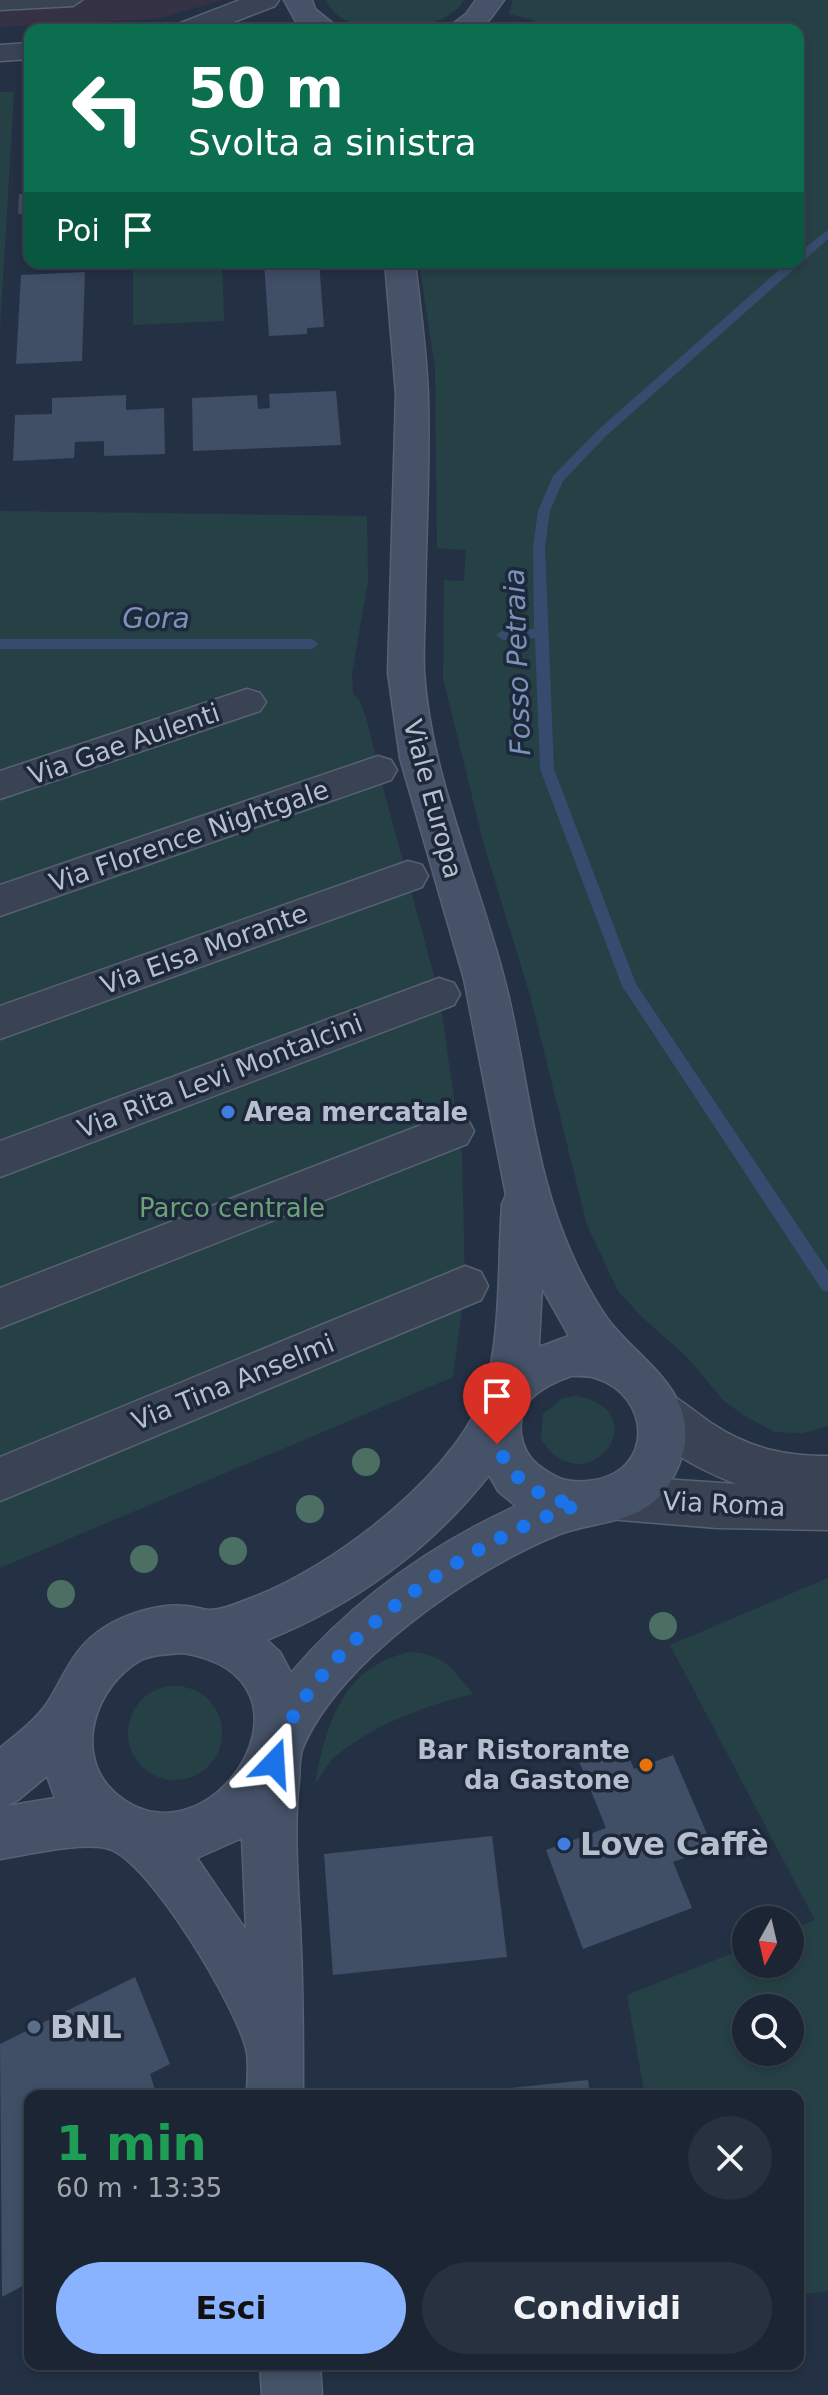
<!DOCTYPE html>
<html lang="it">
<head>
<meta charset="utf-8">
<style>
  :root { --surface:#1b2534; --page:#283140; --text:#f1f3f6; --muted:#a0a5ac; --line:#39424f; --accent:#8ab3ff }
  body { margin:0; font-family:"DejaVu Sans",sans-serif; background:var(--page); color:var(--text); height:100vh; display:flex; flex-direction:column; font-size:30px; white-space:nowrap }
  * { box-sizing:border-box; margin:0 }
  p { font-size:26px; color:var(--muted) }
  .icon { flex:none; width:44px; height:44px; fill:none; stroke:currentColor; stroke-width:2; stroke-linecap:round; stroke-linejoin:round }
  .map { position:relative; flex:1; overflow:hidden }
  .sheet { position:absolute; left:24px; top:2090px; width:780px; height:280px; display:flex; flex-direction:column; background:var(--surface); border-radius:16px; box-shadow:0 4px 12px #0003,0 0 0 2px var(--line) }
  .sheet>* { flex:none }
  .banner { position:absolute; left:24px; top:24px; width:780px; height:244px; border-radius:16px; box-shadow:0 4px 12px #0003,0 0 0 2px var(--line); background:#0b6e4f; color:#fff; overflow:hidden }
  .needle { width:52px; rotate:188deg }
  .tools { position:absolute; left:732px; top:1906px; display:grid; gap:16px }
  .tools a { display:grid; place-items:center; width:72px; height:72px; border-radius:50%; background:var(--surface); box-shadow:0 4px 12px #0003,0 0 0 2px var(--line); font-size:40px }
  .pin { position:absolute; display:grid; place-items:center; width:68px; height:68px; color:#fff; margin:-82px -34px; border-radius:50% 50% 50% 0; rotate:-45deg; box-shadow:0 0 8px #0007 }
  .pin .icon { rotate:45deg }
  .me { position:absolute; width:88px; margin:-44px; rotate:20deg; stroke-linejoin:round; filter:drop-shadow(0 0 6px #0008) }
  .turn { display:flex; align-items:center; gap:28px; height:168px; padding:0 32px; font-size:36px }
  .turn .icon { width:104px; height:104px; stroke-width:2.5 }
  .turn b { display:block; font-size:56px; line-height:68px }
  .then { display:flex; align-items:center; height:76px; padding:0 32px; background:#0003; gap:16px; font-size:30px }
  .round { display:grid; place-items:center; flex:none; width:84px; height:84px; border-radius:42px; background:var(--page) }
  .headline { display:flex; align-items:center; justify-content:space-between; height:136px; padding:0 32px }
  h1 { font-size:48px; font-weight:800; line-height:60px; color:#1e9e55 }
  .button { display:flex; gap:16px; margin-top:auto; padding:16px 32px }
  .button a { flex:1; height:92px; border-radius:48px; background:var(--accent); color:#111; font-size:32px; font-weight:800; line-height:92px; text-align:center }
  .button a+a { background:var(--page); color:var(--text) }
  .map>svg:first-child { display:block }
  .medical { fill:#353245 }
  .green { fill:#264146; fill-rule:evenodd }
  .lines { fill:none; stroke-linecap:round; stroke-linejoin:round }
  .stream { fill:#364b6e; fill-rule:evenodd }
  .building { fill:#404e66 }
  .service-casing { stroke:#576172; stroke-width:3 }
  .pedestrian-casing { stroke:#576172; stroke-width:3 }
  .minor-casing { stroke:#576172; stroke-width:3 }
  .tertiary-casing { stroke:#576172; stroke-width:3 }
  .secondary-casing { stroke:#576172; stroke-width:3 }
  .service { fill:#394354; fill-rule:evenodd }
  .pedestrian { fill:#394354; fill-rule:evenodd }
  .minor { fill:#394354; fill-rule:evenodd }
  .tertiary { fill:#394354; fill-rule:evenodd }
  .secondary { fill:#465268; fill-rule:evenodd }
  .tree { fill:#4b6f62 }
  .route { stroke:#1a73e8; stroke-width:14; stroke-dasharray:0 25.2 }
  .shop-dot { fill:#3f7fe0; stroke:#1d283a; stroke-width:3 }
  .food-dot { fill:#e8710a; stroke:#1d283a; stroke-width:3 }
  .service-dot { fill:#5c6f8a; stroke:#1d283a; stroke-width:3 }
  .labels { text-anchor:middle; stroke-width:7; stroke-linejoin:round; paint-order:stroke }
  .street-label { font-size:26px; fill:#b6bfce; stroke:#1d283a }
  .poi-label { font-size:26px; font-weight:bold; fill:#b6bfce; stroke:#1d283a; text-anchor:start }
  .park-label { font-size:26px; fill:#6ba179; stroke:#1d283a }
  .water-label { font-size:28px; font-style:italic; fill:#7b93b8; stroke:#1d283a }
  .near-poi-label { font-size:32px; font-weight:bold; fill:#b6bfce; stroke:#1d283a; text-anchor:start }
</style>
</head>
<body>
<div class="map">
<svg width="828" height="2395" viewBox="0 0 828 2395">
  <rect width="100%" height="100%" fill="#243145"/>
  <path class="medical" d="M0,0H223L156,19L0,27Z"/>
  <g class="green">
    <path d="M326,0H464C442,37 344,43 326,0Z"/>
    <path d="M513,0H828V1426L803,1433L775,1432L743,1415L724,1401L687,1357L642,1317L618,1291L587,1225L530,995L484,845L443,678L444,580L464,581L466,550L437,548L435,368L419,262H798V30H518L532,26L533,20L509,14Z"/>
    <path d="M0,92H14L0,329Z"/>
    <path d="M133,262H222L224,321L133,325Z"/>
    <path d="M0,511L367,516L368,581L352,673L353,693L360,701L367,721L386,799L439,994L462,1155L465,1286L453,1377L0,1568Z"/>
    <path d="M576,1396C661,1411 585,1509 541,1439L543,1414L563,1398Z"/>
    <path d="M828,1578V2291L798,2295V2096H645L627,1995L746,1948V1964H790V1930L815,1920L670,1645ZM746,2008H790V2052H746Z"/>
    <path d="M410,1652C445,1655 452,1668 473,1694C425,1706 377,1723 337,1755C328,1762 322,1775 315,1784C327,1723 342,1667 410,1652Z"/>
    <circle cx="175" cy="1733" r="47"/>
  </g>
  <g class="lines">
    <g class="stream">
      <path d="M828,230V239L606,436L563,481L550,511L545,547L554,769L636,984L828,1271V1292L822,1290L622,986L540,769L535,638L503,640L496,635L503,630L534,629L533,547L538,511L553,476L598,430L788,262H798V253Z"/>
      <path d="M0,639H312L319,644L312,649H0Z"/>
    </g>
  </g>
  <g class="building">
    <path d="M25,95H30V137H22Z"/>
    <path d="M19,194H30V213L18,214Z"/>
    <path d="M264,262H319L324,327L307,328V334L269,336Z"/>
    <path d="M85,272L82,361L16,364L21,275Z"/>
    <path d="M336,391L341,445L193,451L192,398L257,395L258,409L270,408L269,394Z"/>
    <path d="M126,395V410L164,408L165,454L104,456V441L75,442L74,458L13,461L15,415L52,414V398Z"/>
    <path d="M624,1745L634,1769L673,1755L713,1848L673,1862L692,1908L583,1949L546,1850L606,1828L579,1761Z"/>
    <path d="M492,1836L507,1957L333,1975L324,1854Z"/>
    <path d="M135,1977L170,2064L150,2074L157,2096H30V2282L2,2297L0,2044Z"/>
    <path d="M588,2080L590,2096H453L452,2094Z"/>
  </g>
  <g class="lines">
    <g class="service-casing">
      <path id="service" d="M0,0H82L73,6L0,10Z"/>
    </g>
    <g class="pedestrian-casing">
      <g id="pedestrian">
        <path d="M247,689L260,693L266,702L260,711L0,799V771Z"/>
        <path d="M378,756L391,760L397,770L391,780L0,916V885Z"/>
        <path d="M408,861L422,865L428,876L422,887L0,1039V1006Z"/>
        <path d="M439,978L454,983L460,994L454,1005L0,1177V1141Z"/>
        <path d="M452,1113L467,1118L474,1131L467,1144L0,1328V1288Z"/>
        <path d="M465,1266L481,1272L488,1286L481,1300L0,1501V1457Z"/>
      </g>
    </g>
    <g class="minor-casing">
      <g id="minor">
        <path d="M240,0H279L275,6L213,30H174L178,24Z"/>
        <path d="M30,43V59L0,61V45Z"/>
      </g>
    </g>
    <g class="tertiary-casing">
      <path id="tertiary" d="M659,1390C679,1397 694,1411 711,1423C749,1448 783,1456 828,1456V1530L717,1528L620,1520L603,1514L596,1498L603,1482L620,1476L736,1484C701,1470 652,1447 636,1411L642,1396Z"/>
    </g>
    <g class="secondary-casing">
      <g id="secondary">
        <path d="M284,0H312L315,9L341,30H307L295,20Z"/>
        <path d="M476,0H504C481,32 484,30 445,30L466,14Z"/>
        <path d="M385,262H415C420,307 427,353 428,398C430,465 426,532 425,599C425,623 423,648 424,672C431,777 478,877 504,978C522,1045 528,1116 547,1184C559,1229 580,1279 607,1318C636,1358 696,1389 684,1448C679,1471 666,1495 645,1508C617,1525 585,1523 555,1536C472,1570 336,1663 302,1750C299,1760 300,1770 299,1780C293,1837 299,1892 301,1949C303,1998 303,2047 303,2096H247C247,2082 249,2067 247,2053C240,2012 149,1860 109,1849C84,1841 27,1855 0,1859V1748C18,1733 39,1718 51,1697C67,1669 76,1645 105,1627C127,1613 161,1603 186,1606C194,1606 202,1610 210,1610C222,1610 239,1603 251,1598C333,1568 467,1467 488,1379C501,1323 498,1261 502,1204L506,1195L464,979L400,758L388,673L396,394ZM542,1288L569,1336L539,1347V1343ZM571,1376C579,1376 588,1375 595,1378C651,1394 657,1474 588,1481C566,1483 555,1478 538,1465C528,1457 523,1447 521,1434C517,1400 543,1386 571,1376ZM489,1475L498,1491L516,1506C429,1546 353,1600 291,1673L280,1652L267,1640C354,1605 431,1549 489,1475ZM183,1653C337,1678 209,1875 115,1793C72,1754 95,1686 141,1660C153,1654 170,1654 183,1653ZM47,1776L55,1798L6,1806L18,1800ZM242,1838L246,1930L197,1858Z"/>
        <path d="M260,2364H320L322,2395H262Z"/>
      </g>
    </g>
    <use href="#service" class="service"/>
    <use href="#pedestrian" class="pedestrian"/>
    <use href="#minor" class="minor"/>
    <use href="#tertiary" class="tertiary"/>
    <use href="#secondary" class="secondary"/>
  </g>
  <g class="tree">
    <circle cx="366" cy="1462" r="14"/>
    <circle cx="310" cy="1509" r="14"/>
    <circle cx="233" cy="1551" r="14"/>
    <circle cx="144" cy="1559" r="14"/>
    <circle cx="61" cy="1594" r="14"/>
    <circle cx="663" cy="1626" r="14"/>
  </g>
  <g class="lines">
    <path class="route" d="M274,1763C301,1651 473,1538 578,1505C539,1498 512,1482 497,1444"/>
  </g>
  <g class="shop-dot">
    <circle cx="228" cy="1112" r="8"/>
    <circle cx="564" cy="1844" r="8"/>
  </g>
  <circle class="food-dot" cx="646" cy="1765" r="8"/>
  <circle class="service-dot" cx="34" cy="2027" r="8"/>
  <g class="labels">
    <g class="street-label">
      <text transform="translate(124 744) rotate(-19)" y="9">Via Gae Aulenti</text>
      <text transform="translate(433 799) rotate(75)" y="9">Viale Europa</text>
      <text transform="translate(189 836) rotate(-19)" y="9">Via Florence Nightgale</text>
      <text transform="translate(204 949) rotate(-20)" y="9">Via Elsa Morante</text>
      <text transform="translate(220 1076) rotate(-21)" y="9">Via Rita Levi Montalcini</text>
      <text transform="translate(233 1382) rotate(-22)" y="9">Via Tina Anselmi</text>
      <text transform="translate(724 1504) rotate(3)" y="9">Via Roma</text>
    </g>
    <g class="poi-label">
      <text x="244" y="1121">Area mercatale</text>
      <text x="630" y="1759" text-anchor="end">Bar Ristorante<tspan x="630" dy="30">da Gastone</tspan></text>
    </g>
    <g class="park-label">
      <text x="232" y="1217">Parco centrale</text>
    </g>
    <g class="water-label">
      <text x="156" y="628">Gora</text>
      <text transform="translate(517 662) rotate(-92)" y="10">Fosso Petraia</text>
    </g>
    <g class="near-poi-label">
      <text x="580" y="1855">Love Caffè</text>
      <text x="50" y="2038">BNL</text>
    </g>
  </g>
</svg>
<div class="tools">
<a><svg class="needle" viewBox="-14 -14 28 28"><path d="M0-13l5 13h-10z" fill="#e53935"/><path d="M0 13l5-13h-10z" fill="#a0a5ac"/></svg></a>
<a><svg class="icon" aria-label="search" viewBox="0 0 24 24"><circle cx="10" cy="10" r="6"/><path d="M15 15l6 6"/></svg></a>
</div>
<div class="pin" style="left:497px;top:1444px;background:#d93025"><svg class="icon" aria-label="arrive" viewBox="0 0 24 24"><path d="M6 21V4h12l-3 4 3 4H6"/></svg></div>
<svg class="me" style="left:274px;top:1763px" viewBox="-20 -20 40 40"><path d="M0-17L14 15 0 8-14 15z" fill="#1a73e8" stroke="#fff" stroke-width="4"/></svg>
<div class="banner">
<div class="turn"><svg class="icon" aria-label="left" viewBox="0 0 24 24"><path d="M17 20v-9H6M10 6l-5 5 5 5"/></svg><div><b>50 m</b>Svolta a sinistra</div></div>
<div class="then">Poi<svg class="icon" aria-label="arrive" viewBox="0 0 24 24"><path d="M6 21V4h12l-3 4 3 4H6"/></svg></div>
</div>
<section class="sheet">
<div class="headline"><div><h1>1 min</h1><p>60 m · 13:35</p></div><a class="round"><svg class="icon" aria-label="close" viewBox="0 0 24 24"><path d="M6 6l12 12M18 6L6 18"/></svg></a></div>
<div class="button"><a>Esci</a><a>Condividi</a></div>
</section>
</div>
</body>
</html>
